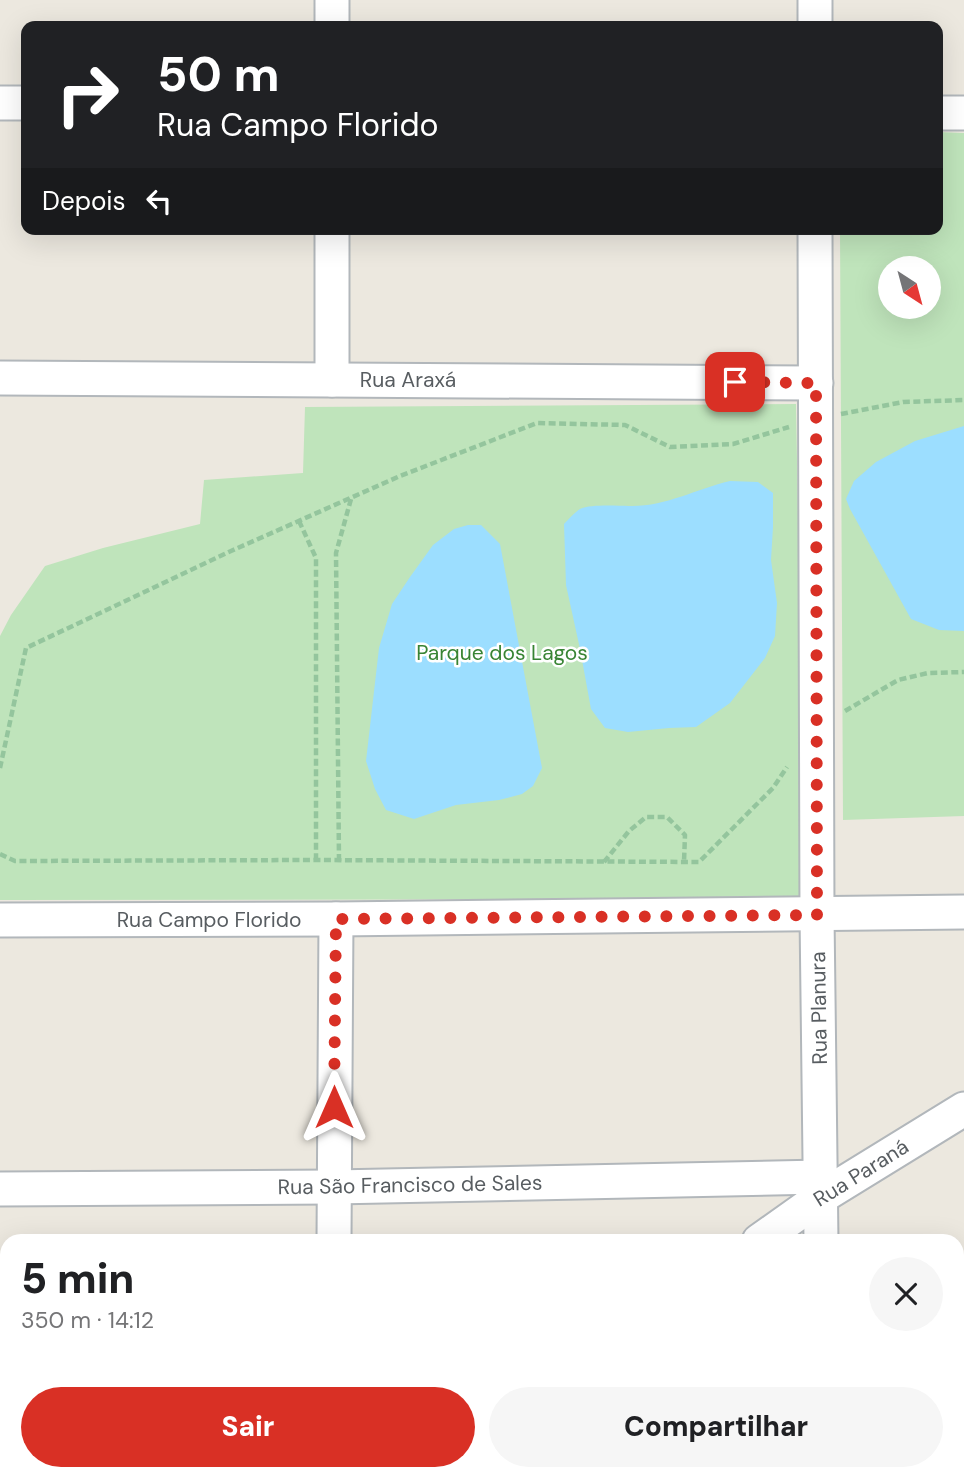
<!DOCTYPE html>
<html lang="pt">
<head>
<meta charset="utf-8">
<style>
  :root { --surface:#fff; --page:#f6f6f6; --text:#202124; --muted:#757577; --accent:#d93025 }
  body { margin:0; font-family:"DM Sans",sans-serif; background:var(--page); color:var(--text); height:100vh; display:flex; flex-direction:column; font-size:26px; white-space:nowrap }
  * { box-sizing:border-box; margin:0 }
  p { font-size:23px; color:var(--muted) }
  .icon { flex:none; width:38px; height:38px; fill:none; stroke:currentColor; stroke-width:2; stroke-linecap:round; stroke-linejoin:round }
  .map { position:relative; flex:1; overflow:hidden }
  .sheet { position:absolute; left:0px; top:1234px; width:964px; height:247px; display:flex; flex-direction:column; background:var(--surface); border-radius:21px 21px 0 0; box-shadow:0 7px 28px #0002 }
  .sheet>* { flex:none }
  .guide { position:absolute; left:21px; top:21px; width:922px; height:214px; border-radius:14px; box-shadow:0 7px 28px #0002; background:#202124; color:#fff; overflow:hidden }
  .needle { width:46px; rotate:144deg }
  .controls { position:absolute; left:878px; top:256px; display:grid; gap:14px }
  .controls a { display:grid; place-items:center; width:63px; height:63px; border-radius:50%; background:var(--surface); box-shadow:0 7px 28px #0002; font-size:35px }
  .pin { position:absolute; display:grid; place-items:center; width:60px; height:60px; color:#fff; margin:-30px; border-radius:14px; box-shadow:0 4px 10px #0006 }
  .me { position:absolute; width:77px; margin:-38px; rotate:0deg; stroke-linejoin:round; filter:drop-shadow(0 0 5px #0008) }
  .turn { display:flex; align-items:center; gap:24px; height:147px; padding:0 21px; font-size:32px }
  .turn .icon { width:91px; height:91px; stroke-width:2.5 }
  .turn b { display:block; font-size:49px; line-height:60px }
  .then { display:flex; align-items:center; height:66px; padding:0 21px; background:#0003; gap:14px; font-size:26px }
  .round { display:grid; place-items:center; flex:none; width:74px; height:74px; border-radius:37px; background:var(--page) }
  .overview { display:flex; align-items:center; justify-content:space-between; height:119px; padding:0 21px }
  h1 { font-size:42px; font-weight:800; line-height:52px }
  .primary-button { display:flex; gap:14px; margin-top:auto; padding:14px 21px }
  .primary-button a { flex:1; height:80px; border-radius:42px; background:var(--accent); color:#fff; font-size:28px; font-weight:800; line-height:80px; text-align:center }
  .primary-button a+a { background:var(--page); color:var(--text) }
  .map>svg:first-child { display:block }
  .green { fill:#bfe4bb; fill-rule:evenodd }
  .water { fill:#9cdeff }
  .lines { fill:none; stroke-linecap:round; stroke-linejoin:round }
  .minor-casing { stroke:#b2b7bb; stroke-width:37 }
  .path { stroke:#94c59d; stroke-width:4.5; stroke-dasharray:7 3.5; stroke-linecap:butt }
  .minor { stroke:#fff; stroke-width:33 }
  .route { stroke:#d93025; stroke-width:12; stroke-dasharray:0 21.6 }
  .labels { text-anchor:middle; stroke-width:5; stroke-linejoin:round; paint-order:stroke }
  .street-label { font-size:21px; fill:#585d61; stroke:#fff }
  .park-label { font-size:21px; fill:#388434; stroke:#fff }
</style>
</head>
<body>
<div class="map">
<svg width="964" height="1480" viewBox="0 0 964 1480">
  <rect width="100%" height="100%" fill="#ece8df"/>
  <g class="green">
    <path d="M938,132L964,133V816L843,820L840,229H938ZM891,268H929V306H891Z"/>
    <path d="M796,404L805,899L0,900V636L11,615L45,566L103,548L200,524L204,480L303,473L305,407Z"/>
  </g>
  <g class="water">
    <path d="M964,426V631L939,630L911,619L850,509L846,499L854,481L876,462L915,441Z"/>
    <path d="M730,481L758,482L773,493V527L771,560L777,603L775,636L765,658L730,703L696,727L669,728L628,732L605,728L591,709L580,649L566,585L564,524C569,519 575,512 580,509C591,504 617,506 629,506C665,507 696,489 730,481Z"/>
    <path d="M468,525H481L500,544L542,768L533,786L522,794L499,800L456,805L414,819L386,810L375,789L366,761L379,648L392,604L410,577L433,545L454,529Z"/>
  </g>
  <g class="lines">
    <g class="minor-casing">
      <g id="minor">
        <path d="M332,0V26"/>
        <path d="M815,26V0"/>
        <path d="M0,103H26"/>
        <path d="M938,113H964"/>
        <path d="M815,229L817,915L821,1241"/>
        <path d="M0,378L816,383"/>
        <path d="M332,380V229"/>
        <path d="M0,920L336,919L964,912"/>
        <path d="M0,1189L334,1187L821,1177"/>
        <path d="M334,1241L336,919"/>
        <path d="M759,1241L821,1197L964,1109"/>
        <path d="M957,1432L964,1427"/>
        <path d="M0,1461H7"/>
        <path d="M332,1474V1480"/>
        <path d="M817,1480V1474"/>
        <path d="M889,1480L898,1474"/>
      </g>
    </g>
    <g class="path">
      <path d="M841,414L903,402L964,400"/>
      <path d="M299,521L316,558V860"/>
      <path d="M845,711L898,680L928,673L964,672"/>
      <path d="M0,768L26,648L231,551L400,476L537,423L625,425L670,447L733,444L789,427"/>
      <path d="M0,854L15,861L316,860L699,862L773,788L787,767"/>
      <path d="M339,861L336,553L351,499"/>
      <path d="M604,862L629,831L646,817H667L685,835L684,862"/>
    </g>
    <use href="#minor" class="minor"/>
  </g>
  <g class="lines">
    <path class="route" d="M334,1107L336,919L817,915L816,383L735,382"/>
  </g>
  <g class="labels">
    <g class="street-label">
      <text x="408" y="387">Rua Araxá</text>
      <text x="209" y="927">Rua Campo Florido</text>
      <text transform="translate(819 1008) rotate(-91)" y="7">Rua Planura</text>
      <text transform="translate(861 1173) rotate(-32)" y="7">Rua Paraná</text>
      <text transform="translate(410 1185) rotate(-1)" y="7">Rua São Francisco de Sales</text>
    </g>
    <g class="park-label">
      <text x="502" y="660">Parque dos Lagos</text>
    </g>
  </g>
</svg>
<div class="controls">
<a><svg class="needle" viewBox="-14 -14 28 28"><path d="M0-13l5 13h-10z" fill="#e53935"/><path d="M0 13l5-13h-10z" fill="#757577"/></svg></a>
</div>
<div class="pin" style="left:735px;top:382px;background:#d93025"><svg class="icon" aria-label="arrive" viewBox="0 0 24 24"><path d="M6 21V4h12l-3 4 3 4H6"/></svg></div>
<svg class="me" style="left:334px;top:1107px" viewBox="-20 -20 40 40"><path d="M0-17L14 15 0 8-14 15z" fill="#d93025" stroke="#fff" stroke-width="4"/></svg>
<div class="guide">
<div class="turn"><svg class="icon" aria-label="right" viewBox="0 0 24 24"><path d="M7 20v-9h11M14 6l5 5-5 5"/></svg><div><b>50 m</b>Rua Campo Florido</div></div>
<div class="then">Depois<svg class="icon" aria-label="left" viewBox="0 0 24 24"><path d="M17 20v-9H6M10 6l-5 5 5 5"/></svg></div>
</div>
<section class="sheet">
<div class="overview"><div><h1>5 min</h1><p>350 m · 14:12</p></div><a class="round"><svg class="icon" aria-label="close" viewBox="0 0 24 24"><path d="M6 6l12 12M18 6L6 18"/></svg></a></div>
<div class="primary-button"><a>Sair</a><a>Compartilhar</a></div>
</section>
</div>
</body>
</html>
